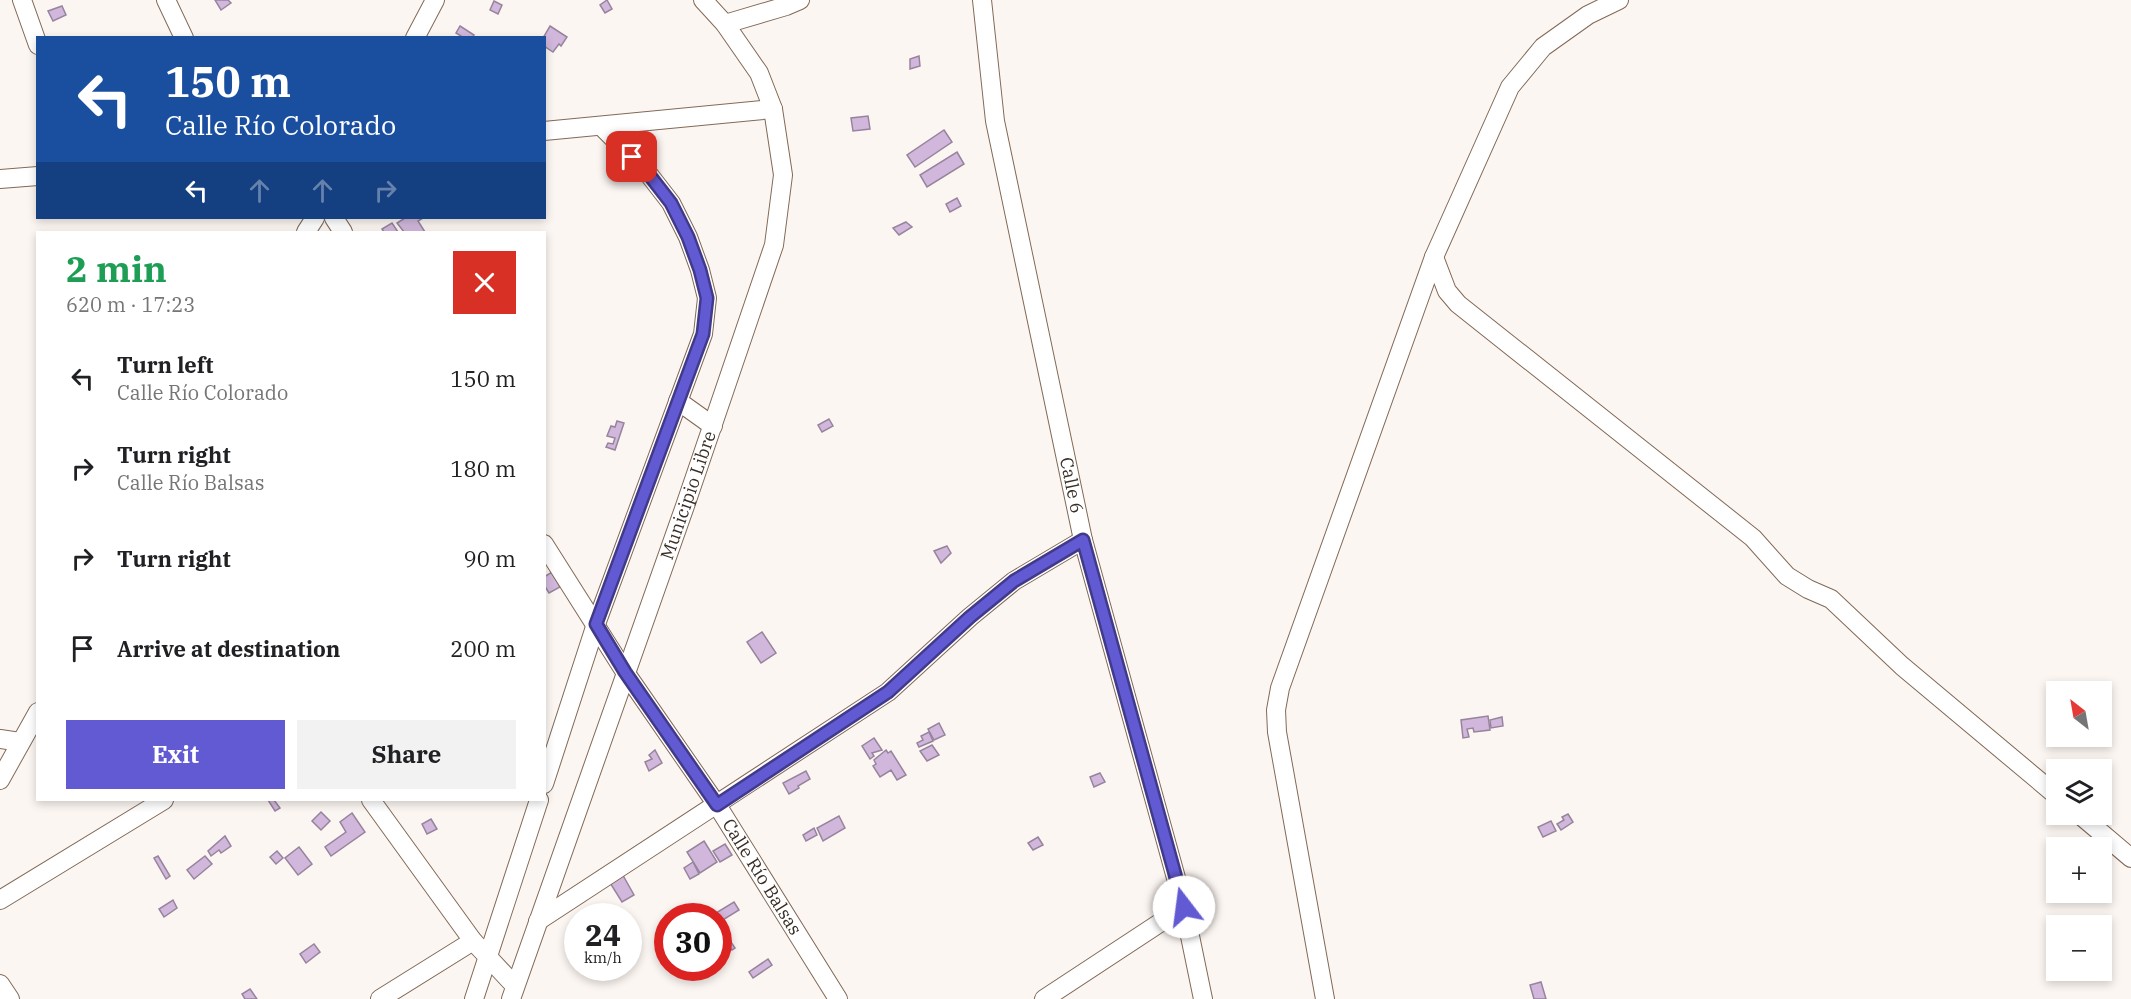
<!DOCTYPE html>
<html lang="en">
<head>
<meta charset="utf-8">
<style>
  :root { --surface:#fff; --page:#f2f2f2; --text:#202124; --muted:#757577; --accent:#625ad3 }
  body { margin:0; font-family:"IBM Plex Serif",serif; background:var(--page); color:var(--text); height:100vh; display:flex; flex-direction:column; font-size:22px; white-space:nowrap }
  * { box-sizing:border-box; margin:0 }
  p { font-size:20px; color:var(--muted) }
  .icon { flex:none; width:33px; height:33px; fill:none; stroke:currentColor; stroke-width:2; stroke-linecap:round; stroke-linejoin:round }
  .map { position:relative; flex:1; overflow:hidden }
  .side { position:absolute; left:36px; top:231px; width:510px; height:570px; display:flex; flex-direction:column; background:var(--surface); border-radius:0px; box-shadow:0 3px 9px #0003 }
  .side>* { flex:none }
  .banner { position:absolute; left:36px; top:36px; width:510px; height:183px; border-radius:0px; box-shadow:0 3px 9px #0003; background:#1a4fa0; color:#fff; overflow:hidden }
  .needle { width:39px; rotate:329deg }
  .fabs { position:absolute; left:2046px; top:681px; display:grid; gap:12px }
  .fabs a { display:grid; place-items:center; width:66px; height:66px; border-radius:0px; background:var(--surface); box-shadow:0 3px 9px #0003; font-size:30px }
  .speed { position:absolute; left:564px; top:903px; display:flex; gap:12px; font-size:30px; font-weight:700; text-align:center }
  .speed>* { display:grid; place-content:center; width:78px; height:78px; border-radius:50%; background:var(--surface); box-shadow:0 3px 9px #0003; line-height:1 }
  .speed small { font-size:15px; font-weight:400 }
  .speed .limit { border:9px solid #d22; background:#fff; color:#111 }
  .pin { position:absolute; display:grid; place-items:center; width:51px; height:51px; color:#fff; margin:-26px; border-radius:12px; box-shadow:0 3px 9px #0006 }
  .me { position:absolute; width:66px; margin:-33px; rotate:345deg; stroke-linejoin:round; filter:drop-shadow(0 0 4px #0008) }
  .turn { display:flex; align-items:center; gap:21px; height:126px; padding:0 30px; font-size:27px }
  .turn .icon { width:78px; height:78px; stroke-width:2.5 }
  .turn b { display:block; font-size:42px; line-height:51px }
  .lanes { display:flex; align-items:center; height:57px; padding:0 30px; background:#0003; justify-content:center; gap:30px; direction:ltr }
  .lanes .off { opacity:.35 }
  .round { display:grid; place-items:center; flex:none; width:63px; height:63px; border-radius:0px; background:var(--page) }
  .headline { display:flex; align-items:center; justify-content:space-between; height:102px; padding:0 30px }
  h1 { font-size:36px; font-weight:800; line-height:45px; color:#1e9e55 }
  .button { display:flex; gap:12px; margin-top:auto; padding:12px 30px }
  .button a { flex:1; height:69px; border-radius:0px; background:var(--accent); color:#fff; font-size:24px; font-weight:800; line-height:69px; text-align:center }
  .button a+a { background:var(--page); color:var(--text) }
  ul { padding:0; list-style:none }
  li { display:flex; align-items:center; gap:18px; height:90px; padding:0 30px }
  li div { flex:1 }
  li b { display:block; font-size:22px }
  li em { font-style:normal }
  .map>svg:first-child { display:block }
  .building { fill:#d1b7db; stroke:#96849d; stroke-width:1.5 }
  .lines { fill:none; stroke-linecap:round; stroke-linejoin:round }
  .minor-casing { stroke:#826956; stroke-width:20 }
  .minor { stroke:#fff; stroke-width:18 }
  .route-casing { stroke:#403a89; stroke-width:15 }
  .route { stroke:#625ad3; stroke-width:10 }
  .labels { text-anchor:middle; stroke-width:6; stroke-linejoin:round; paint-order:stroke }
  .street-label { font-size:18px; fill:#3a2f27; stroke:#fff }
</style>
</head>
<body>
<div class="map">
<svg width="2131" height="999" viewBox="0 0 2131 999">
  <rect width="100%" height="100%" fill="#fcf6f2"/>
  <g class="building">
    <path d="M215,0H228L231,3L221,10Z"/>
    <path d="M607,0L612,9L605,13L600,5Z"/>
    <path d="M494,1L502,5L498,14L490,10Z"/>
    <path d="M62,6L66,15L53,21L48,11Z"/>
    <path d="M460,26L474,35L472,38H464L456,33Z"/>
    <path d="M550,26L567,37L561,46L559,44L553,52L544,46V38H543Z"/>
    <path d="M919,56L920,66L910,69V59Z"/>
    <path d="M868,116L870,129L853,131L851,118Z"/>
    <path d="M944,130L952,142L915,167L907,155Z"/>
    <path d="M957,152L964,164L927,187L920,175Z"/>
    <path d="M957,198L961,206L950,212L946,204Z"/>
    <path d="M405,218H423L418,221L425,232H404L397,223Z"/>
    <path d="M906,222L912,227L899,235L893,228Z"/>
    <path d="M392,223L398,232H384L382,229Z"/>
    <path d="M829,419L833,426L822,432L818,425Z"/>
    <path d="M617,421L624,423L615,450L606,447L608,443L613,444L615,438L607,436L611,426L615,427Z"/>
    <path d="M947,546L951,553L941,563L934,551Z"/>
    <path d="M552,572L560,587L549,593L544,585V577Z"/>
    <path d="M762,632L776,653L761,663L747,642Z"/>
    <path d="M1488,716L1490,730L1474,732L1473,728L1467,729L1469,737L1463,738L1461,720Z"/>
    <path d="M1502,717L1503,726L1491,728L1490,720Z"/>
    <path d="M939,723L945,735L934,740L928,729Z"/>
    <path d="M929,732L933,741L919,747L917,743L923,740L921,736Z"/>
    <path d="M874,738L882,750L872,753L874,756L870,759L862,746Z"/>
    <path d="M932,745L939,755L927,761L920,751Z"/>
    <path d="M655,750L662,763L649,771L645,762L652,759L649,755Z"/>
    <path d="M886,750L888,753L891,751L906,775L897,780L891,770L880,777L873,766L876,764L874,760Z"/>
    <path d="M806,771L810,779L798,786L799,788L789,794L783,783Z"/>
    <path d="M1100,773L1105,782L1094,787L1090,777Z"/>
    <path d="M268,800H274L280,808L275,811Z"/>
    <path d="M321,812L330,821L321,830L312,821Z"/>
    <path d="M352,813L365,832L331,856L325,847L346,832L340,822Z"/>
    <path d="M1568,814L1573,822L1561,830L1557,824L1564,820L1562,817Z"/>
    <path d="M839,816L845,828L823,841L817,828Z"/>
    <path d="M431,819L437,829L427,834L422,824Z"/>
    <path d="M1551,821L1556,831L1543,837L1538,827Z"/>
    <path d="M814,828L817,835L806,841L803,835Z"/>
    <path d="M225,836L231,846L221,853L219,850L211,856L208,851Z"/>
    <path d="M1038,837L1043,845L1033,850L1028,843Z"/>
    <path d="M704,841L717,862L700,873L687,852Z"/>
    <path d="M725,844L732,855L720,862L713,851Z"/>
    <path d="M299,847L312,864L298,875L285,858Z"/>
    <path d="M277,851L283,858L276,864L270,857Z"/>
    <path d="M158,856L170,876L166,879L154,858Z"/>
    <path d="M205,856L212,864L194,879L187,870Z"/>
    <path d="M693,862L699,874L690,879L684,868Z"/>
    <path d="M620,870L634,895L622,902L607,878Z"/>
    <path d="M173,900L177,908L164,917L159,909Z"/>
    <path d="M734,902L739,910L718,923V916H711Z"/>
    <path d="M725,933L735,948L732,950L729,946L720,951L718,948V937Z"/>
    <path d="M314,944L320,952L306,963L300,954Z"/>
    <path d="M768,959L772,965L753,978L749,972Z"/>
    <path d="M1541,982L1546,999H1534L1530,985Z"/>
    <path d="M250,989L257,999H245L242,994Z"/>
  </g>
  <g class="lines">
    <g class="minor-casing">
      <g id="minor">
        <path d="M22,0L38,45"/>
        <path d="M166,0L184,38"/>
        <path id="s1" d="M982,0L995,121L1083,540L1184,907L1203,999"/>
        <path d="M725,24L786,6L800,0"/>
        <path d="M415,38L435,0"/>
        <path d="M544,131L773,109"/>
        <path d="M0,179L38,176"/>
        <path d="M334,218L343,232"/>
        <path d="M306,232L315,218"/>
        <path d="M1434,257L1447,291L1458,304L1753,538L1787,576L1808,589L1831,599L1902,666L2056,795"/>
        <path d="M678,401L713,426"/>
        <path id="s2" d="M544,544L625,672L717,805L838,999"/>
        <path d="M0,739L20,742"/>
        <path d="M0,780L38,712"/>
        <path d="M544,784L596,624L703,334L707,298L700,270L688,237L671,203L647,172L601,126"/>
        <path d="M371,800L473,941L515,986"/>
        <path d="M2079,814L2131,858"/>
        <path d="M0,900L164,800"/>
        <path d="M538,921L888,692L970,617L1014,581L1083,540"/>
        <path d="M0,984L10,999"/>
        <path d="M380,999L473,941"/>
        <path d="M474,999L539,800"/>
        <path id="s3" d="M511,999L685,506L774,245L783,175L773,109L759,73L725,24L703,0"/>
        <path d="M1044,999L1184,907"/>
        <path d="M1325,999L1277,732L1276,710L1280,688L1434,257L1510,87L1543,47L1588,15L1619,0"/>
      </g>
    </g>
    <use href="#minor" class="minor"/>
  </g>
  <g class="lines">
    <g class="route-casing">
      <path id="route" d="M632,157L647,172L671,203L688,237L700,270L707,298L703,334L596,624L625,672L717,805L888,692L970,617L1014,581L1083,540L1184,907"/>
    </g>
    <use href="#route" class="route"/>
  </g>
  <g class="labels">
    <g class="street-label">
      <text dy="6" stroke="none"><textPath href="#s1" startOffset="494">Calle 6</textPath></text>
      <text dy="6" stroke="none"><textPath href="#s3" startOffset="534">Municipio Libre</textPath></text>
      <text dy="6" stroke="none"><textPath href="#s2" startOffset="398">Calle Río Balsas</textPath></text>
    </g>
  </g>
</svg>
<div class="fabs">
<a><svg class="needle" viewBox="-14 -14 28 28"><path d="M0-13l5 13h-10z" fill="#e53935"/><path d="M0 13l5-13h-10z" fill="#757577"/></svg></a>
<a><svg class="icon" aria-label="layers" viewBox="0 0 24 24"><path d="M12 4l9 5-9 5-9-5zM3 14l9 5 9-5"/></svg></a>
<a>+</a>
<a>−</a>
</div>
<div class="speed"><div>24<small>km/h</small></div><div class="limit">30</div></div>
<div class="pin" style="left:632px;top:157px;background:#d93025"><svg class="icon" aria-label="arrive" viewBox="0 0 24 24"><path d="M6 21V4h12l-3 4 3 4H6"/></svg></div>
<svg class="me" style="left:1184px;top:907px" viewBox="-20 -20 40 40"><circle r="19" fill="#fff"/><path d="M0-13L10 11 0 6-10 11z" fill="#625ad3"/></svg>
<div class="banner">
<div class="turn"><svg class="icon" aria-label="left" viewBox="0 0 24 24"><path d="M17 20v-9H6M10 6l-5 5 5 5"/></svg><div><b>150 m</b>Calle Río Colorado</div></div>
<div class="lanes"><svg class="icon" aria-label="left" viewBox="0 0 24 24"><path d="M17 20v-9H6M10 6l-5 5 5 5"/></svg><svg class="icon off" aria-label="ahead" viewBox="0 0 24 24"><path d="M12 20V5M6 11l6-6 6 6"/></svg><svg class="icon off" aria-label="ahead" viewBox="0 0 24 24"><path d="M12 20V5M6 11l6-6 6 6"/></svg><svg class="icon off" aria-label="right" viewBox="0 0 24 24"><path d="M7 20v-9h11M14 6l5 5-5 5"/></svg></div>
</div>
<section class="side">
<div class="headline"><div><h1>2 min</h1><p>620 m · 17:23</p></div><a class="round" style="background:#d93025;color:#fff"><svg class="icon" aria-label="close" viewBox="0 0 24 24"><path d="M6 6l12 12M18 6L6 18"/></svg></a></div>
<ul>
<li><svg class="icon" aria-label="left" viewBox="0 0 24 24"><path d="M17 20v-9H6M10 6l-5 5 5 5"/></svg><div><b>Turn left</b><p>Calle Río Colorado</p></div><em>150 m</em></li>
<li><svg class="icon" aria-label="right" viewBox="0 0 24 24"><path d="M7 20v-9h11M14 6l5 5-5 5"/></svg><div><b>Turn right</b><p>Calle Río Balsas</p></div><em>180 m</em></li>
<li><svg class="icon" aria-label="right" viewBox="0 0 24 24"><path d="M7 20v-9h11M14 6l5 5-5 5"/></svg><div><b>Turn right</b></div><em>90 m</em></li>
<li><svg class="icon" aria-label="arrive" viewBox="0 0 24 24"><path d="M6 21V4h12l-3 4 3 4H6"/></svg><div><b>Arrive at destination</b></div><em>200 m</em></li>
</ul>
<div class="button"><a>Exit</a><a>Share</a></div>
</section>
</div>
</body>
</html>
